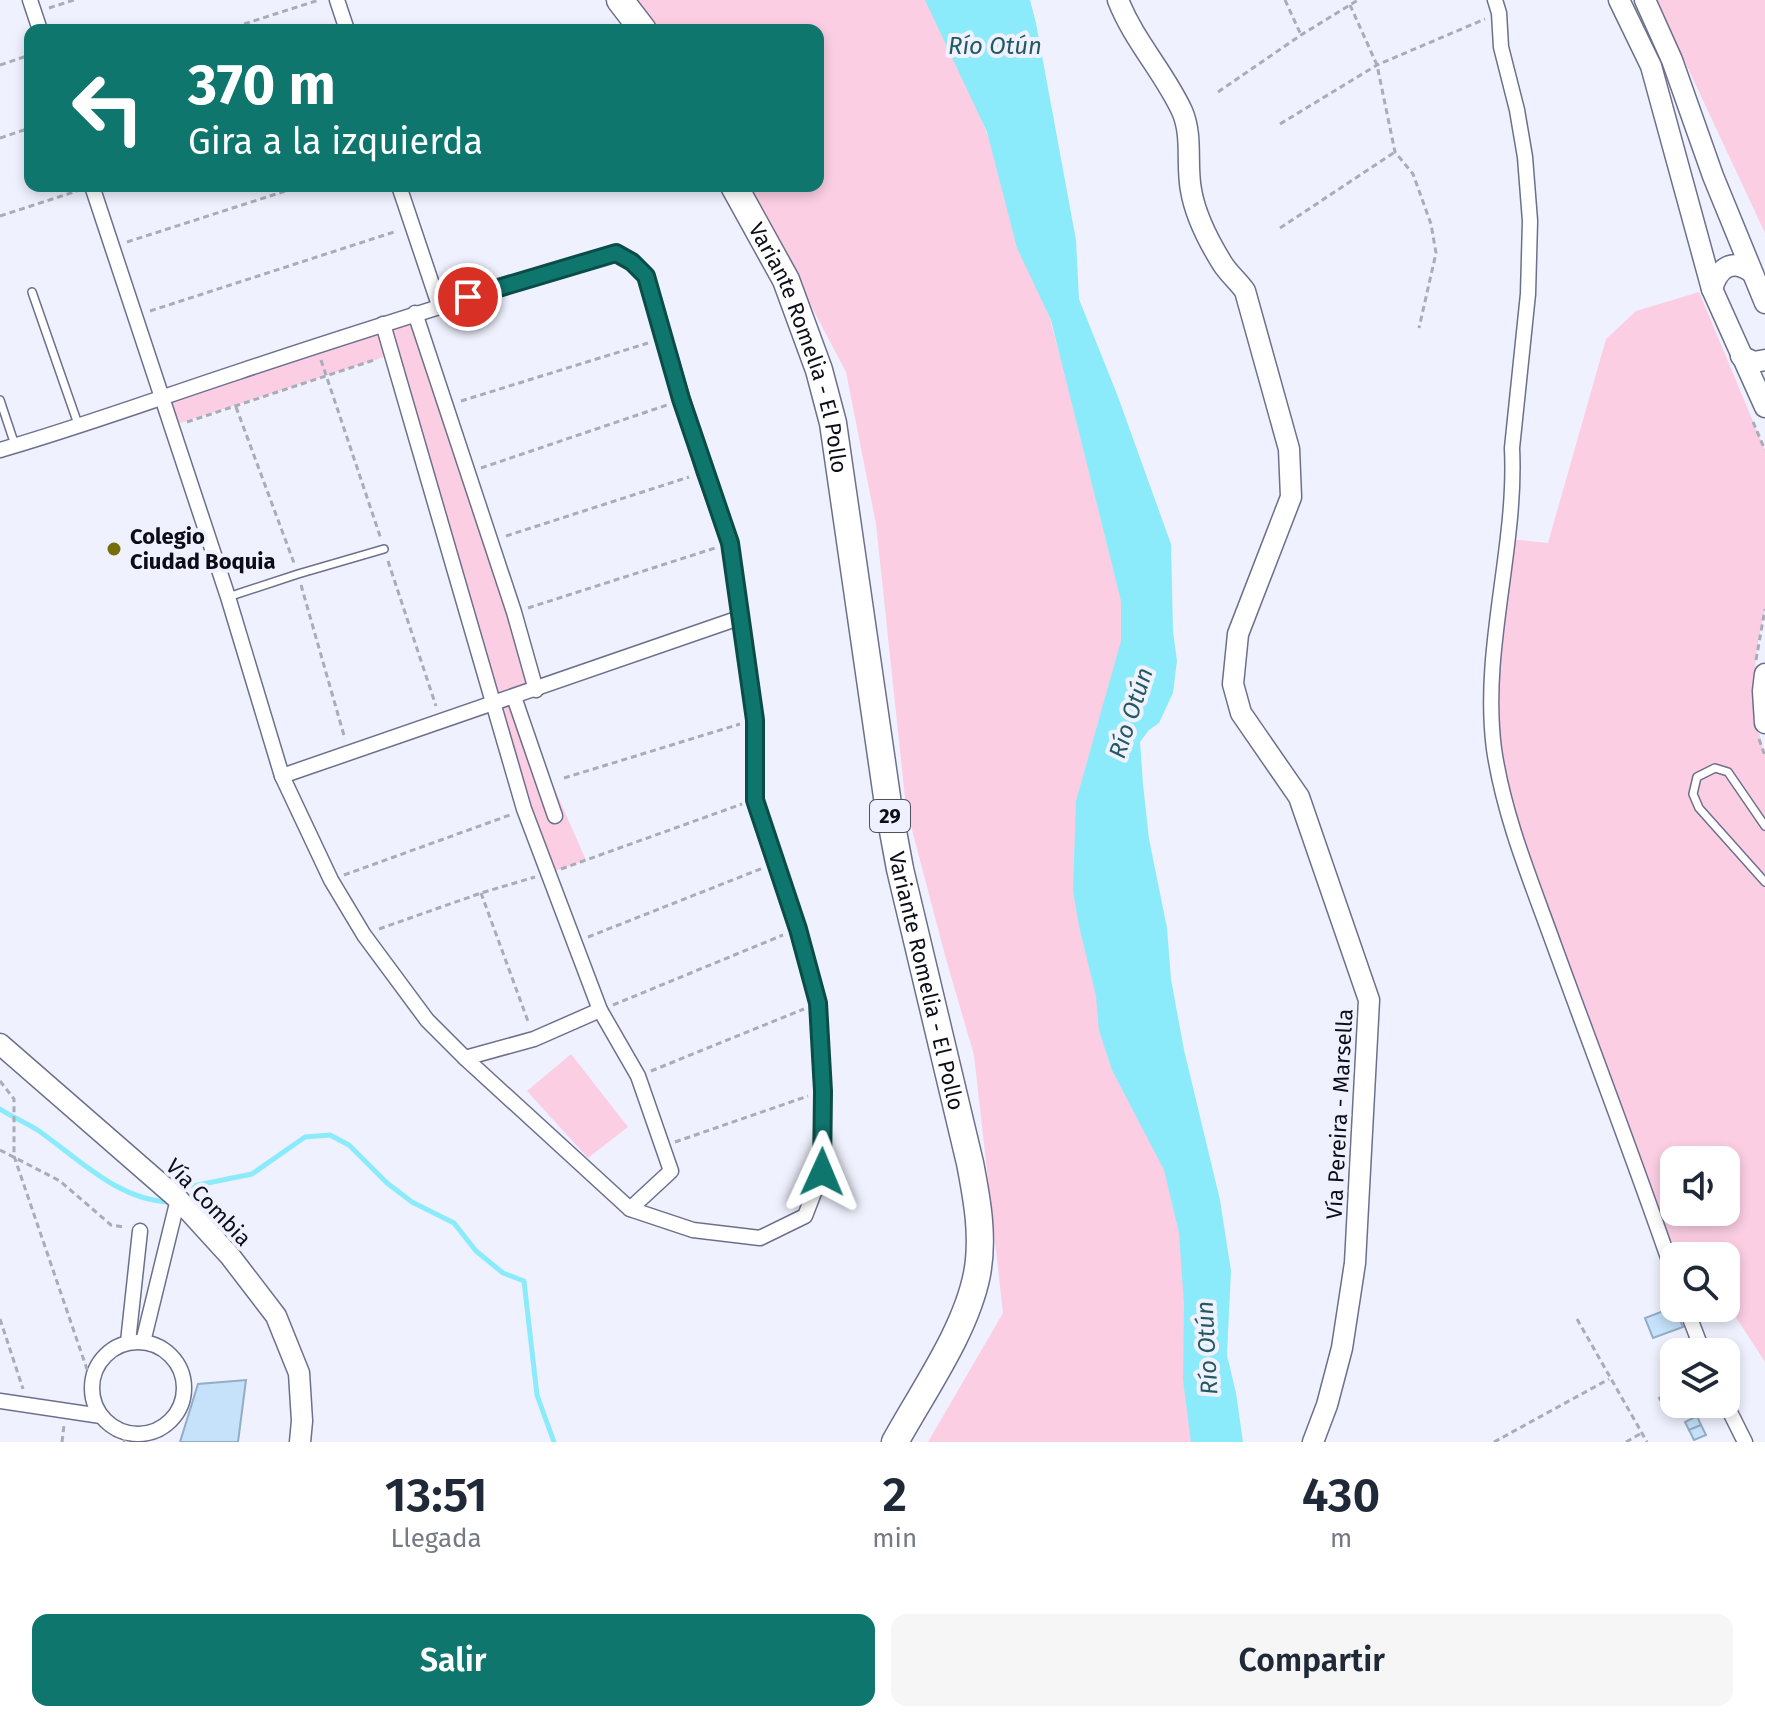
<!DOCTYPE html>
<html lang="es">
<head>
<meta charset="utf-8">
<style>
  :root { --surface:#fff; --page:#f6f6f7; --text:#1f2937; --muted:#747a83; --accent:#0f766e }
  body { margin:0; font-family:"Fira Sans",sans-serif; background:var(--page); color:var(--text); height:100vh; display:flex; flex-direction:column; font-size:30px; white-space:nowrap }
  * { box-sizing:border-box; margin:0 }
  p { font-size:26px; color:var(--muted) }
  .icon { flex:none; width:44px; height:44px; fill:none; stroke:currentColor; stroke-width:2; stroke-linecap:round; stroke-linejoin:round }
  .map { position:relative; height:1442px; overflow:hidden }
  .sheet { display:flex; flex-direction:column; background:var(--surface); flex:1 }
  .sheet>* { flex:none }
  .top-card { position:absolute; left:24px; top:24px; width:800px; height:168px; border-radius:16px; box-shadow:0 4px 12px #0003; background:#0f766e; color:#fff; overflow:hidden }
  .controls { position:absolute; left:1660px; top:1146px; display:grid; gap:16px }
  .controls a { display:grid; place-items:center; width:80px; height:80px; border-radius:16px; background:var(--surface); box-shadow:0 4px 12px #0003; font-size:40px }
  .pin { position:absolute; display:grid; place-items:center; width:68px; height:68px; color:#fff; margin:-34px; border:4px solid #fff; border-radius:50%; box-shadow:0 2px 8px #0007 }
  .me { position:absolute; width:88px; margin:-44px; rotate:1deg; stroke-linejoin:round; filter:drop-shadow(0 0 6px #0008) }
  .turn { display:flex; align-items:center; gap:28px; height:168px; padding:0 32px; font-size:36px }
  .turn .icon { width:104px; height:104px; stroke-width:2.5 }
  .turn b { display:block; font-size:56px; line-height:68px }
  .eta { display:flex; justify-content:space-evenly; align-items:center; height:136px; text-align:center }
  .eta b { font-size:48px; font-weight:600; line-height:56px }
  .primary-button { display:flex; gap:16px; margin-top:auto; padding:16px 32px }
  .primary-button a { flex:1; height:92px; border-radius:16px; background:var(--accent); color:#fff; font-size:32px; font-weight:600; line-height:92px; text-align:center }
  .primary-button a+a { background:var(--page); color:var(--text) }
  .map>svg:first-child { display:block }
  .green { fill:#fccee3; fill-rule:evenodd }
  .water { fill:#8cebfb }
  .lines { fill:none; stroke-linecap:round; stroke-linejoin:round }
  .stream { stroke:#8cebfb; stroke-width:5 }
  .building { fill:#c5e2fa; stroke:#92adc5; stroke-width:2 }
  .lane-casing { stroke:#6c708d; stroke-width:10 }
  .street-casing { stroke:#6c708d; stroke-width:17 }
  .secondary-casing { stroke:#6c708d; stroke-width:23 }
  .highway-casing { stroke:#6c708d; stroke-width:29 }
  .path { stroke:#aaacb8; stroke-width:3; stroke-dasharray:6 4; stroke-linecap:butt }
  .lane { stroke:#fff; stroke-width:7 }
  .street { stroke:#fff; stroke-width:14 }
  .secondary { stroke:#fff; stroke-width:20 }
  .highway { stroke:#fff; stroke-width:26 }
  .route-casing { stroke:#0a4d48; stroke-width:20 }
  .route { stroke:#0f766e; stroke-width:14 }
  .poi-dot { fill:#756e0b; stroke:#eff1fe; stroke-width:3 }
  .labels { text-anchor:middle; stroke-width:8; stroke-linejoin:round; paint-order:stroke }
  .shield { fill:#eff1fe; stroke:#50515d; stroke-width:2 }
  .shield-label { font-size:20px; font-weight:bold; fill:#0c0d18 }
  .street-label { font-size:22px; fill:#0c0d18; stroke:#eff1fe }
  .poi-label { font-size:22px; font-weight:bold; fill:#0c0d18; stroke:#eff1fe; text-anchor:start }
  .water-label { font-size:24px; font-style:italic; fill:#235962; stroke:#eff1fe }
</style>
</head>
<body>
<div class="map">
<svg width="1765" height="1442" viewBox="0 0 1765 1442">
  <rect width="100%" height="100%" fill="#eff1fe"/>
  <g class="green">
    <path d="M623,0H941L963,50L982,121L1028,236L1059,352L1101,455L1136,657L1094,738L1194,1219L1210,1442H928L1003,1313L974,1055L946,959L906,807L876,524L846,372L748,186H818V30H644Z"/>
    <path d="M1652,0H1765V233L1678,47Z"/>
    <path d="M1699,292L1765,450V609L1757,647L1753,693L1754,714L1765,756V1362L1726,1302V1256H1674L1513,832L1492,716L1509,539L1548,543L1606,339L1636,311ZM1674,1160H1726V1212H1674Z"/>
    <path d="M415,313L536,690L522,695L552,783L586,860L549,873L393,354L171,426L162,397Z"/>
    <path d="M571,1054L628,1127L588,1158L527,1091Z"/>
  </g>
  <path class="water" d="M925,0H1030L1036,23L1076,240L1079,299L1117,394L1171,544L1173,631L1177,661L1173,693L1159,723L1149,730L1140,742L1143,784L1149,839L1167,928L1171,979L1184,1050L1220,1200L1231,1271L1227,1355L1236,1393L1243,1442H1191L1183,1380L1184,1304L1179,1233L1164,1170L1112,1070L1099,1031L1096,996L1079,926L1073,891L1076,801L1121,641V601L1051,320L1017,248L987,132Z"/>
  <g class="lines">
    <g class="stream">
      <path d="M0,1109C12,1117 27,1123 39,1131C79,1159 118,1200 169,1202"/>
      <path d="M193,1186L252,1174L305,1137L330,1135L349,1145L387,1183L412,1202L454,1223L476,1251L503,1273L524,1281L537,1395L554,1442"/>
    </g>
  </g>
  <g class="building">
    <path d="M1674,1307L1683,1327L1653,1338L1645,1318Z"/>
    <path d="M1732,1356L1737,1368L1726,1373V1359Z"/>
    <path d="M246,1380L238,1442H180L198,1384Z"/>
    <path d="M1673,1391L1674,1404H1679L1666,1411L1659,1398Z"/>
    <path d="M1697,1416L1701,1425L1689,1430L1685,1422Z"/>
    <path d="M1701,1425L1706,1435L1694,1440L1689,1430Z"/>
  </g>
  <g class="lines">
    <g class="lane-casing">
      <g id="lane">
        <path d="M32,292L78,424"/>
        <path d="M0,400L15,445"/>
        <path d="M228,597L298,574L384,549"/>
        <path d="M1765,826L1728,772L1715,768L1697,777L1693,794L1699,808L1765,882"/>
      </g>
    </g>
    <g class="street-casing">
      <g id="street">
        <path d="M30,0L40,30"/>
        <path d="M337,0L347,30"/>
        <path d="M1495,0L1499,13L1501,47L1517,110L1525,157L1530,221L1528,294L1512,448C1517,548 1481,649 1494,749C1504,817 1531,881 1554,945C1594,1055 1636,1164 1674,1275"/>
        <path d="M399,186L439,305"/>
        <path d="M415,313L514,612L536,690"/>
        <path d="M383,324L524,809L600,1010L638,1076L671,1171L630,1209"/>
        <path d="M0,450C80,427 159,398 238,372C363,330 489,291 616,253L632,262L646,276L704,472L730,543L755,720V800L798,929L818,1003L823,1091L822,1172L805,1216L760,1238L693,1230L630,1209L465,1058L427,1020L364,935L331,880L282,776L228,597L92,186"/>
        <path d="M514,697L555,816"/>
        <path d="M282,776L739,618"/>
        <path d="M465,1058L534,1039L600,1010"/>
        <path d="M1686,1308L1703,1352"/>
        <path d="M128,1342L140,1231"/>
        <path d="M143,1342L178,1199"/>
        <circle cx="138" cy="1388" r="46"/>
        <path d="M0,1401L101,1416"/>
        <path d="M1726,1404L1745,1442"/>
      </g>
    </g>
    <g class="secondary-casing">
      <g id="secondary">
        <path d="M1118,0C1134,41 1164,72 1182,111C1193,136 1186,164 1191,190C1195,214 1209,242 1222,263C1228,273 1238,281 1245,291L1289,449L1291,497L1238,634L1233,684L1241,713L1299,797L1369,1000L1355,1263L1342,1348L1327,1405L1313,1442"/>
        <path d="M1619,0L1651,66L1712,289L1765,407"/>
        <path d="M1645,0L1672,60L1713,176L1765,303"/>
        <path d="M1712,289C1718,269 1731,258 1750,271"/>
        <path d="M1741,356L1754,362L1765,360"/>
        <path d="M1765,674L1763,691L1765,723"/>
        <path d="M0,1044L178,1199L230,1256L276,1316L299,1373L302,1421L300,1442"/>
      </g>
    </g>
    <g class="highway-casing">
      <g id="highway">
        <path d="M620,0L643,30"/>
        <path id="s1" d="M734,186L786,280L819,370L833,423L888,804L900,869L970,1163C977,1199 984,1237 977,1274C966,1331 923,1391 895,1442"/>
      </g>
    </g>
    <g class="path">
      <path d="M1285,0L1301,35"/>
      <path d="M1350,5L1377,65L1395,152L1413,174L1431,224L1436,253L1419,328"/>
      <path d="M49,8L74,0"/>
      <path d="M225,30L319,0"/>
      <path d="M0,65L30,55"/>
      <path d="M1218,92L1301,35L1358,0"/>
      <path d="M1280,124L1377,65L1485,19"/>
      <path d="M0,138L30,128"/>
      <path d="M0,216L77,191"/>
      <path d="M1280,228L1395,152"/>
      <path d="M127,242L301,186"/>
      <path d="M150,311L397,231"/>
      <path d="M321,360L381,539"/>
      <path d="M461,401L648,343"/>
      <path d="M236,407L294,563"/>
      <path d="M187,422L377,359"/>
      <path d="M1753,422L1765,450"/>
      <path d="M481,468L667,405"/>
      <path d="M506,536L689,477"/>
      <path d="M388,561L436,706"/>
      <path d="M301,585L345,739"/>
      <path d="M528,608L715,548"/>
      <path d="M1756,660L1765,609"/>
      <path d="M1759,739L1765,756"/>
      <path d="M564,778L740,724"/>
      <path d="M561,869L742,804"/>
      <path d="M344,875L510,815"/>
      <path d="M481,893L529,1024"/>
      <path d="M379,929L481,893L535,877"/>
      <path d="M588,937L763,868"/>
      <path d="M613,1005L783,935"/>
      <path d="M651,1071L804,1009"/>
      <path d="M0,1081L14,1099V1156L92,1384"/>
      <path d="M675,1142L808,1096"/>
      <path d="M0,1150L60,1181L111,1225L124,1227"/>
      <path d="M0,1319L23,1389"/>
      <path d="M1577,1319L1647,1442"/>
      <path d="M62,1442L64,1425"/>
      <path d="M124,1442L125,1433"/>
      <path d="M1494,1442L1609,1379"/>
      <path d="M1626,1442L1640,1434"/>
    </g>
    <use href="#lane" class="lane"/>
    <use href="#street" class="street"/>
    <use href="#secondary" class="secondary"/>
    <use href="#highway" class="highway"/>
  </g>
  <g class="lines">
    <g class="route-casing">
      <path id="route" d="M468,297L616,253L632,262L646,276L681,399L730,543L755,720V800L798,929L818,1003L823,1091L822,1172"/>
    </g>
    <use href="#route" class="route"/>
  </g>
  <circle class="poi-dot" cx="114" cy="549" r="8"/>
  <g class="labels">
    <rect class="shield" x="870" y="800" width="40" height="32" rx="6"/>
    <g class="shield-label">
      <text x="890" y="823">29</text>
    </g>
    <g class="street-label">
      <text dy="8" stroke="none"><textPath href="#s1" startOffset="176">Variante Romelia - El Pollo</textPath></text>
      <text dy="8" stroke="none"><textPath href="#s1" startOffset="824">Variante Romelia - El Pollo</textPath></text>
      <text transform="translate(1339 1114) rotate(-87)" y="8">Vía Pereira - Marsella</text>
      <text transform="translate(209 1202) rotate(46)" y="8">Vía Combia</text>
    </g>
    <g class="poi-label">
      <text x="130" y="544">Colegio<tspan x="130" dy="25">Ciudad Boquia</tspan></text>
    </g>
    <g class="water-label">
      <text x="995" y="54">Río Otún</text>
      <text transform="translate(1131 713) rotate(-72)" y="8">Río Otún</text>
      <text transform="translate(1207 1348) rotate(-93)" y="8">Río Otún</text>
    </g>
  </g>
</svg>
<div class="controls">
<a><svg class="icon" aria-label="sound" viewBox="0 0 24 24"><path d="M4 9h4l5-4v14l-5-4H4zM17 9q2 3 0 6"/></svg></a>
<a><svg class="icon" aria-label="search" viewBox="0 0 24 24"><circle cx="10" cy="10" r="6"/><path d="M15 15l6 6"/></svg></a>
<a><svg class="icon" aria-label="layers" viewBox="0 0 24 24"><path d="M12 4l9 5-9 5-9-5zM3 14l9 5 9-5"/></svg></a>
</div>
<div class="pin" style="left:468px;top:297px;background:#d93025"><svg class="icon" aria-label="arrive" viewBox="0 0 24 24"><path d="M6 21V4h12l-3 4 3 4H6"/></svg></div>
<svg class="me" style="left:822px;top:1172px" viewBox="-20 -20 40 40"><path d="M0-17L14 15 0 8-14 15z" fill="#0f766e" stroke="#fff" stroke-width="4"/></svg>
<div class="top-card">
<div class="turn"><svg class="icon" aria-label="left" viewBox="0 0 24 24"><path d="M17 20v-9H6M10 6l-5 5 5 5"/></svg><div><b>370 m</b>Gira a la izquierda</div></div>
</div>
</div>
<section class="sheet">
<div class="eta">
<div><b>13:51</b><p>Llegada</p></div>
<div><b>2</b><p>min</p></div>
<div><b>430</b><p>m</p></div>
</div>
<div class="primary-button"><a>Salir</a><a>Compartir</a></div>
</section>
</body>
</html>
